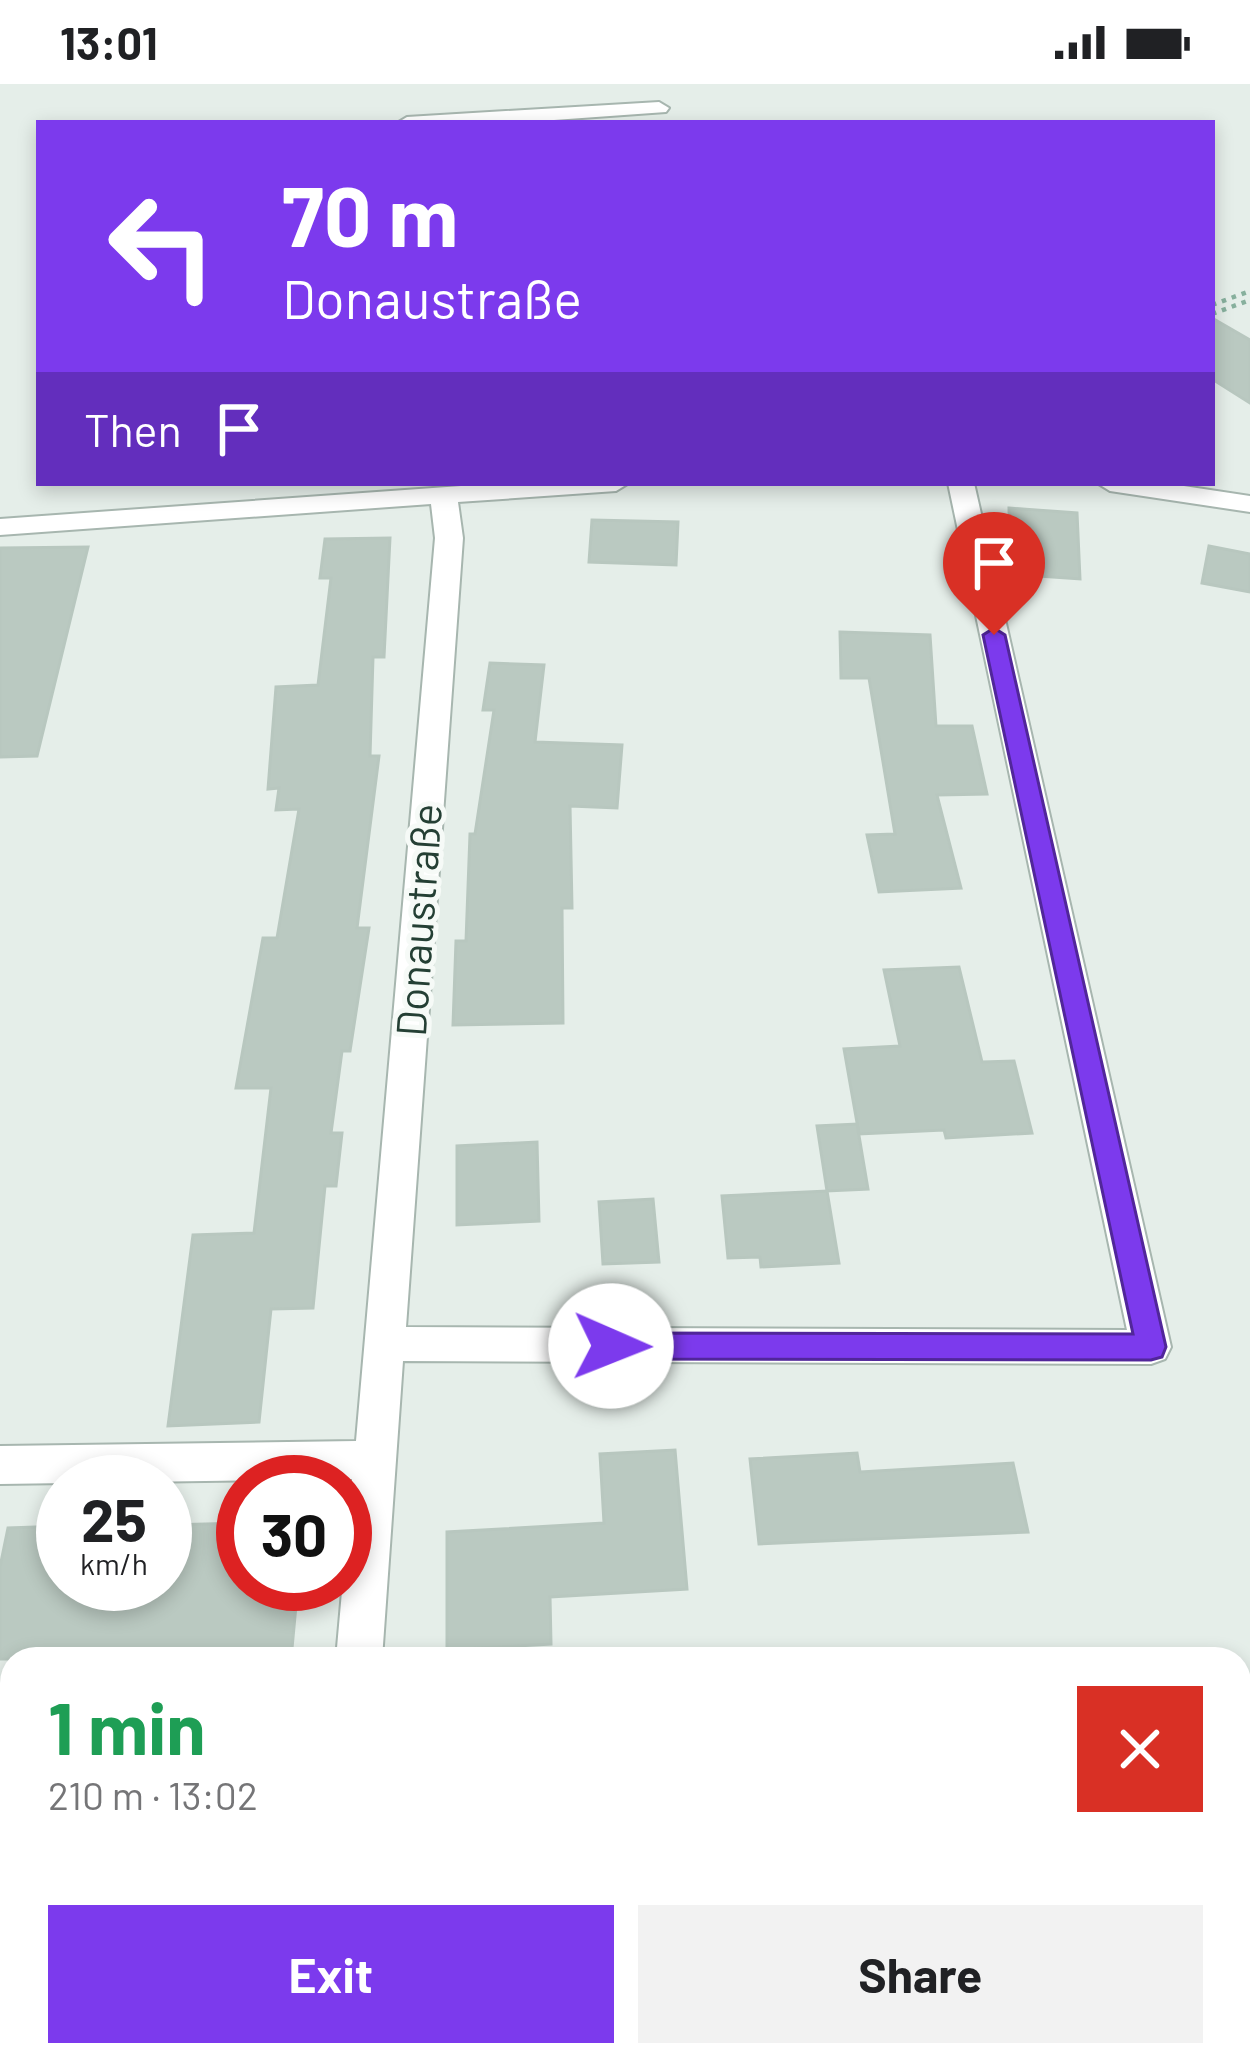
<!DOCTYPE html>
<html lang="en">
<head>
<meta charset="utf-8">
<style>
  :root { --surface:#fff; --page:#f2f2f2; --text:#202124; --muted:#757577; --accent:#7c3aed }
  body { margin:0; font-family:Barlow,sans-serif; background:var(--page); color:var(--text); height:100vh; display:flex; flex-direction:column; font-size:45px; white-space:nowrap }
  * { box-sizing:border-box; margin:0 }
  p { font-size:39px; color:var(--muted) }
  .icon { flex:none; width:66px; height:66px; fill:none; stroke:currentColor; stroke-width:2; stroke-linecap:round; stroke-linejoin:round }
  .map { position:relative; flex:1; overflow:hidden }
  .sheet { position:absolute; left:0px; top:1563px; width:1251px; height:420px; display:flex; flex-direction:column; background:var(--surface); border-radius:36px 36px 0 0; box-shadow:0 6px 18px #0003 }
  .sheet>* { flex:none }
  .hud { position:absolute; left:36px; top:36px; width:1179px; height:366px; border-radius:0px; box-shadow:0 6px 18px #0003; background:#7c3aed; color:#fff; overflow:hidden }
  .speed { position:absolute; left:36px; top:1371px; display:flex; gap:24px; font-size:60px; font-weight:700; text-align:center }
  .speed>* { display:grid; place-content:center; width:156px; height:156px; border-radius:50%; background:var(--surface); box-shadow:0 6px 18px #0003; line-height:1 }
  .speed small { font-size:30px; font-weight:400 }
  .speed .limit { border:18px solid #d22; background:#fff; color:#111 }
  .pin { position:absolute; display:grid; place-items:center; width:102px; height:102px; color:#fff; margin:-123px -51px; border-radius:50% 50% 50% 0; rotate:-45deg; box-shadow:0 0 12px #0007 }
  .pin .icon { rotate:45deg }
  .me { position:absolute; width:132px; margin:-66px; rotate:91deg; stroke-linejoin:round; filter:drop-shadow(0 0 9px #0008) }
  .turn { display:flex; align-items:center; gap:42px; height:252px; padding:0 48px; font-size:54px }
  .turn .icon { width:156px; height:156px; stroke-width:2.5 }
  .turn b { display:block; font-size:84px; line-height:102px }
  .then { display:flex; align-items:center; height:114px; padding:0 48px; background:#0003; gap:24px; font-size:45px }
  .round { display:grid; place-items:center; flex:none; width:126px; height:126px; border-radius:0px; background:var(--page) }
  .summary { display:flex; align-items:center; justify-content:space-between; height:204px; padding:0 48px }
  h1 { font-size:72px; font-weight:700; line-height:90px; color:#1e9e55 }
  .cta { display:flex; gap:24px; margin-top:auto; padding:24px 48px }
  .cta a { flex:1; height:138px; border-radius:0px; background:var(--accent); color:#fff; font-size:48px; font-weight:700; line-height:138px; text-align:center }
  .cta a+a { background:var(--page); color:var(--text) }
  .status { display:flex; justify-content:space-between; align-items:center; height:84px; padding:0 60px; background:var(--surface); direction:ltr }
  .status svg { height:33px; fill:currentColor }
  .map>svg:first-child { display:block }
  .water { fill:#8fd0d1 }
  .building { fill:#bac9c1; stroke:#b8c7bf; stroke-width:3 }
  .lines { fill:none; stroke-linecap:round; stroke-linejoin:round }
  .street-casing { stroke:#a7b6af; stroke-width:4 }
  .path-far1 { stroke:#87b09d; stroke-width:4.5; stroke-dasharray:4.5 6; stroke-linecap:butt }
  .path { stroke:#87b09d; stroke-width:9; stroke-dasharray:8 12; stroke-linecap:butt }
  .street { fill:#fff; fill-rule:evenodd }
  .route { fill:#7c3aed; stroke:#51269a; stroke-width:3 }
  .labels { text-anchor:middle; stroke-width:10; stroke-linejoin:round; paint-order:stroke }
  .street-label { font-size:42px; fill:#243f34; stroke:#f6faf7 }
</style>
</head>
<body>
<div class="status"><b>13:01</b><svg viewBox="0 0 49 12"><path d="M0 12V9h3v3zM5 12V6h3v6zM10 12V3h3v9zM15 12V0h3v12zM26 1h20v11H26zM47 4h2v5h-2z"/></svg></div>
<div class="map">
<svg width="1250" height="1983" viewBox="0 0 1250 1983">
  <rect width="100%" height="100%" fill="#e5eee9"/>
  <path class="water" d="M12,1794V1971H502L503,1983H0V1795Z"/>
  <g class="building">
    <path d="M1212,234L1250,256V319L1212,295Z"/>
    <path d="M1009,424L1077,429L1080,495L1010,490Z"/>
    <path d="M592,436L678,438L676,481L589,478Z"/>
    <path d="M390,454L384,573H373L370,672H379L357,844H369L350,967H342L331,1049H342L336,1102H325L313,1224L271,1225L259,1338L168,1342L193,1151L254,1149L271,1004H236L263,854H277L299,725L276,726L279,704L268,705L276,603L318,601L331,494H320L325,455Z"/>
    <path d="M1209,462L1250,470V508L1202,499Z"/>
    <path d="M88,463L37,672L0,673V464Z"/>
    <path d="M840,548L930,551L936,642H972L987,710L937,711L961,804L879,808L867,751L895,750L869,594H841Z"/>
    <path d="M490,579L544,581L535,658L622,661L617,724L570,722L572,824H562L563,939L453,941L456,857H466L470,750H475L494,626H483Z"/>
    <path d="M959,883L982,978L1014,977L1032,1049L946,1054L944,1046L859,1050L844,965L900,962L884,886Z"/>
    <path d="M857,1040L868,1105L827,1107L817,1042Z"/>
    <path d="M537,1058L539,1137L457,1141V1062Z"/>
    <path d="M827,1107L839,1179L761,1183L760,1173L728,1174L722,1112Z"/>
    <path d="M653,1115L659,1178L603,1180L599,1118Z"/>
    <path d="M675,1366L687,1505L550,1513L551,1560L447,1566V1448L604,1439L600,1370Z"/>
    <path d="M857,1369L860,1388L1013,1379L1028,1448L759,1460L750,1375Z"/>
    <path d="M243,1439V1500H298L291,1575H0V1483L8,1444L63,1442V1500H165L168,1441Z"/>
  </g>
  <g class="lines">
    <g class="street-casing">
      <g id="street">
        <path d="M659,18L669,24L666,28L512,39H397L407,33Z"/>
        <path d="M503,399H629L616,407L458,418L463,454L406,1243L1127,1246L948,399H974L1171,1263L1165,1275L1151,1280L403,1277L382,1575H336L352,1395L0,1400V1362L356,1357L435,454L431,420L0,451V435Z"/>
        <path d="M1097,399H1164L1250,412V428L1110,407Z"/>
      </g>
    </g>
    <g class="path-far1">
      <path d="M1212,221L1250,207"/>
      <path d="M1212,230L1250,216"/>
    </g>
    <path class="path" d="M0,1719H12"/>
    <use href="#street" class="street"/>
  </g>
  <path class="route" d="M994,544L1005,551L1166,1263L1162,1273L1151,1276L611,1275L600,1271L596,1262L600,1253L611,1249L1133,1250L983,551Z"/>
  <g class="labels">
    <g class="street-label">
      <text transform="translate(419 836) rotate(-86)" y="15">Donaustraße</text>
    </g>
  </g>
</svg>
<div class="speed"><div>25<small>km/h</small></div><div class="limit">30</div></div>
<div class="pin" style="left:994px;top:551px;background:#d93025"><svg class="icon" aria-label="arrive" viewBox="0 0 24 24"><path d="M6 21V4h12l-3 4 3 4H6"/></svg></div>
<svg class="me" style="left:611px;top:1262px" viewBox="-20 -20 40 40"><circle r="19" fill="#fff"/><path d="M0-13L10 11 0 6-10 11z" fill="#7c3aed"/></svg>
<div class="hud">
<div class="turn"><svg class="icon" aria-label="left" viewBox="0 0 24 24"><path d="M17 20v-9H6M10 6l-5 5 5 5"/></svg><div><b>70 m</b>Donaustraße</div></div>
<div class="then">Then<svg class="icon" aria-label="arrive" viewBox="0 0 24 24"><path d="M6 21V4h12l-3 4 3 4H6"/></svg></div>
</div>
<section class="sheet">
<div class="summary"><div><h1>1 min</h1><p>210 m · 13:02</p></div><a class="round" style="background:#d93025;color:#fff"><svg class="icon" aria-label="close" viewBox="0 0 24 24"><path d="M6 6l12 12M18 6L6 18"/></svg></a></div>
<div class="cta"><a>Exit</a><a>Share</a></div>
</section>
</div>
</body>
</html>
